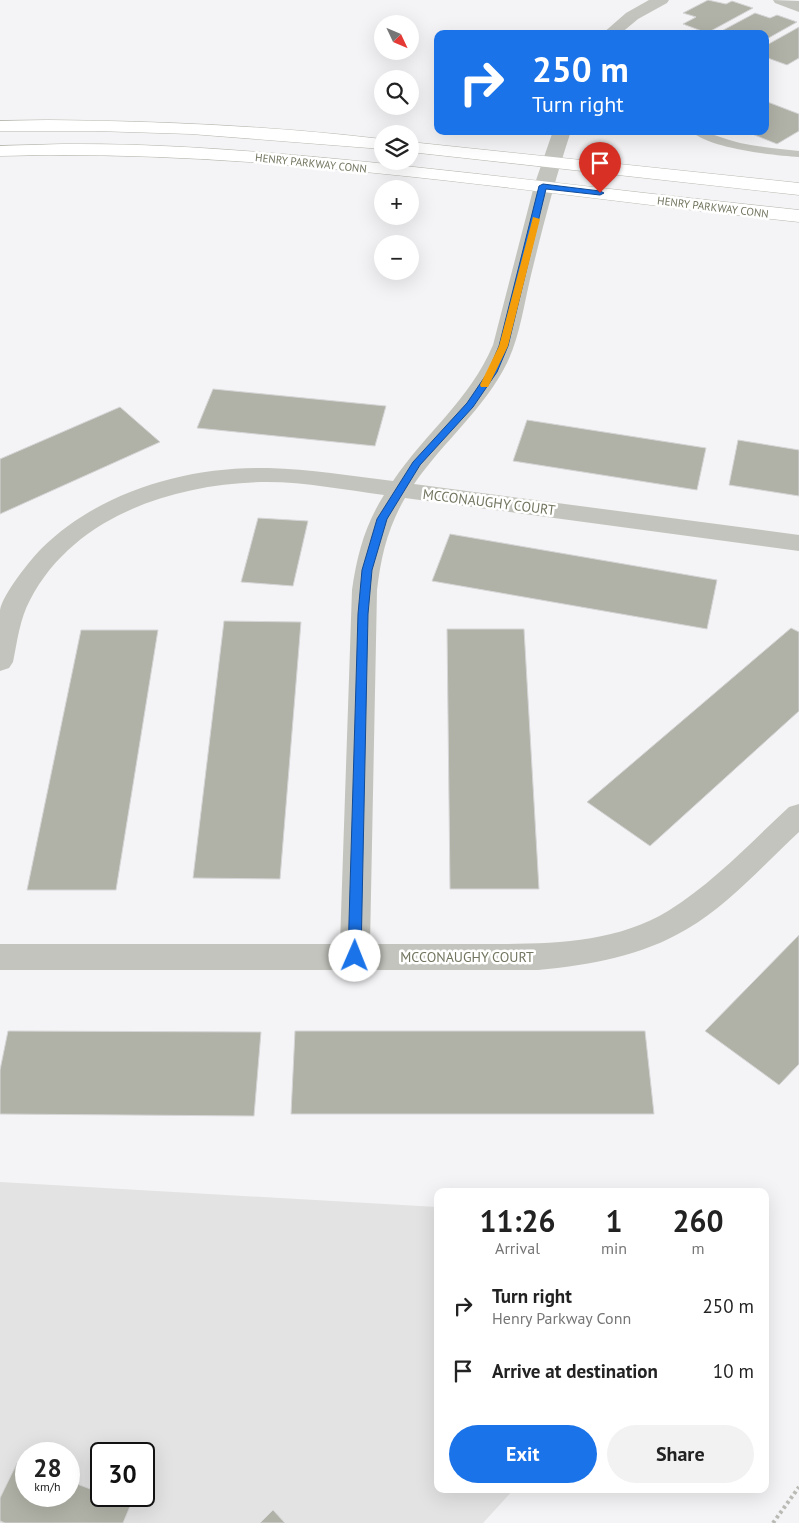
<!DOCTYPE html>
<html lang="en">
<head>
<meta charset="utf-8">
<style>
  :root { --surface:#fff; --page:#f2f2f2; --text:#222; --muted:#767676; --accent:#1a73e8 }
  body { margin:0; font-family:"PT Sans",sans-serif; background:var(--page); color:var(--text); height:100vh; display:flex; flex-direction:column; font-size:19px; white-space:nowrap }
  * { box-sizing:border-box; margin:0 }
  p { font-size:16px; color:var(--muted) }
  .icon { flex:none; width:28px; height:28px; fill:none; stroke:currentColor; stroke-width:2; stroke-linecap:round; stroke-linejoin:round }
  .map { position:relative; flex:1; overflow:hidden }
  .sheet { position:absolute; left:434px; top:1188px; width:335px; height:305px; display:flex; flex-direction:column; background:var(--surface); border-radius:10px; box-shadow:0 5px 20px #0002 }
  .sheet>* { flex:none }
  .banner { position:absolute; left:434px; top:30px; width:335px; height:105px; border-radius:10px; box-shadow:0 5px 20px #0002; background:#1a73e8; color:#fff; overflow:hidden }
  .needle { width:32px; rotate:134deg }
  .tools { position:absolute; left:374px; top:15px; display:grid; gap:10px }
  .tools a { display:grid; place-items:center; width:45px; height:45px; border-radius:50%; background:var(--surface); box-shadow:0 5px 20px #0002; font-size:25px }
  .speed { position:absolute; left:15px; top:1442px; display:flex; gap:10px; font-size:25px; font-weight:700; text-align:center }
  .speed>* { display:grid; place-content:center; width:65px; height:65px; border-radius:50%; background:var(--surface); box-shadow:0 5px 20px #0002; line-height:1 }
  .speed small { font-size:12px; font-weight:400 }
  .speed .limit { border:2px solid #111; border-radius:8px; background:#fff; color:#111 }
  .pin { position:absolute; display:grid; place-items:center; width:42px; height:42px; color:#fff; margin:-51px -21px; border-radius:50% 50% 50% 0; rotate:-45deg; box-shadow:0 0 5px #0007 }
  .pin .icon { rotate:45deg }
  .me { position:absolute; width:55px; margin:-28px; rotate:1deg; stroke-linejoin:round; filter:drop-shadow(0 0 4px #0008) }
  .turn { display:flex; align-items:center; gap:18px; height:105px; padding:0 15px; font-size:22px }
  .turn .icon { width:65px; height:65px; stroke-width:2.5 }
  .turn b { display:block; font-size:35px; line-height:42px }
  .eta { display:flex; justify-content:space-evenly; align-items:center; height:85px; text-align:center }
  .eta b { font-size:30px; font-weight:700; line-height:35px }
  .button { display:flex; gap:10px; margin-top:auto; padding:10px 15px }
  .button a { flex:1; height:58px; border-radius:30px; background:var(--accent); color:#fff; font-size:20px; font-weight:700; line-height:58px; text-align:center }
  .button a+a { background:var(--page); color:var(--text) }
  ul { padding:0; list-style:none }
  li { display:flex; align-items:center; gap:15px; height:65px; padding:0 15px }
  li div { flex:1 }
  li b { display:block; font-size:19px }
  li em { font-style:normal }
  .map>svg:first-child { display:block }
  .built { fill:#e4e3e3; fill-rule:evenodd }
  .building { fill:#b1b2a7; stroke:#d6d5d7 }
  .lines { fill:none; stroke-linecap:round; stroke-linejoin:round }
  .secondary-casing { stroke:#b5b7ad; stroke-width:1 }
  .path { stroke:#babab5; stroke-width:4; stroke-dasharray:3 3; stroke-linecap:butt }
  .lane { fill:#c3c4bd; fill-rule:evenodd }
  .street { fill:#c3c4bd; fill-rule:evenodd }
  .secondary { fill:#fff; fill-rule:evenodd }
  .route { fill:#1a73e8; stroke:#114b97 }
  .slow { fill:#f59e0b }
  .labels { text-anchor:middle; stroke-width:5; stroke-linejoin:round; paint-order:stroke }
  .far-street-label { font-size:11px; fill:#72755f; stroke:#fff }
  .street-label { font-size:14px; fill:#72755f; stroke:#fff }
</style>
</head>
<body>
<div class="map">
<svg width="799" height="1523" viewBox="0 0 799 1523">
  <rect width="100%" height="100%" fill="#f4f3f5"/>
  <path class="built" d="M0,1182L437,1207L438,1489H514L483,1523H0ZM26,1454H69V1496H26ZM101,1454H144V1496H101Z"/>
  <g class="building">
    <path d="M708,0L726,4L732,1L753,8L707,33L683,24L696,17L683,13Z"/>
    <path d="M755,13L770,18L777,15L797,22L765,40V34H716Z"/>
    <path d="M799,27V58L787,65L765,57V46Z"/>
    <path d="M765,101L799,114V131L777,144L752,134L755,131H765Z"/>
    <path d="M213,389L386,406L375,446L197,428Z"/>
    <path d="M120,407L160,442L0,514V459Z"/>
    <path d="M527,420L706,448L697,490L513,461Z"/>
    <path d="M738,440L799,450V496L729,485Z"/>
    <path d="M258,518L308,521L293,586L241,582Z"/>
    <path d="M450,534L717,580L707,629L432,581Z"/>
    <path d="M224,621L301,622L280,879L193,878Z"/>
    <path d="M791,628L799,632V711L650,846L587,802Z"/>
    <path d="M447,629H524L539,889H450Z"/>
    <path d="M81,630H158L116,890H27Z"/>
    <path d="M799,935V1064L779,1085L705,1031Z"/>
    <path d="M8,1031L261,1032L254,1116L0,1114V1070Z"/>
    <path d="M295,1031H645L654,1114H291Z"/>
    <path d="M17,1463L26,1466V1496H69V1481L101,1493V1496H111L131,1504L123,1523H5L0,1521V1498Z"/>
    <path d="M273,1510L285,1523H260Z"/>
  </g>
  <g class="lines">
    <g class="secondary-casing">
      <g id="secondary">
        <path d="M48,120C160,121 272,126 382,139V149L191,134L96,131H0V121Z"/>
        <path d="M410,142L799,183V195L410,152Z"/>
        <path d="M63,144C165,143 267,152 368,162C512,177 655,195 799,210V222C534,194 267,148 0,156V146Z"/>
      </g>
    </g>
    <path class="path" d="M773,1523L799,1487"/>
    <path class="lane" d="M691,131C709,131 723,139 740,143C760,147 779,149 799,151V157C773,155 710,149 691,131Z"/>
    <g class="street">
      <path d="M649,0H669L667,3L638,19L620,34H602L626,13Z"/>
      <path d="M773,0L799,1V12L775,3Z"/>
      <path d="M553,131H571C555,179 543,226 531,275C524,304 520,336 507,363C484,409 443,442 414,484L799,535V551L405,498C388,527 381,556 377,590L370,944C407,944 444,944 480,944C544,944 612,945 668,911C713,883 750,843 789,807L799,804V832C763,865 730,904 687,929C642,956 590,965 538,970H0V944H340L352,590C357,555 365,525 384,495C345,490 306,482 267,482C176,483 74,515 30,600C20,618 17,642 13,662L9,668L0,671C0,653 0,628 0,610C3,594 30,560 42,548C100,491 188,466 268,468C310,469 351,476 393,481C426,432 469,401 493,345L534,186Z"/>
    </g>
    <use href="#secondary" class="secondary"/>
  </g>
  <path class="route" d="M543,184L600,191L604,193L600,195L546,189L508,346L497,372L473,407L420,465L387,519L372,570L368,614L361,956L359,960L355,962L350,960L348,956L358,614L362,570L377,519L413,462L467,403L488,372L499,346L539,186Z"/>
  <path class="slow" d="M533,217L540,219L508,346L489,385L488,387H481L480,385L499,346Z"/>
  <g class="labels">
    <g class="far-street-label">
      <text transform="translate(311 163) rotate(6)" y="4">HENRY PARKWAY CONN</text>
      <text transform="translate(713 207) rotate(7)" y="4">HENRY PARKWAY CONN</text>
    </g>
    <g class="street-label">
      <text transform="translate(489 502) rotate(7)" y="5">MCCONAUGHY COURT</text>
      <text x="467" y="962">MCCONAUGHY COURT</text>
    </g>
  </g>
</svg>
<div class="tools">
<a><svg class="needle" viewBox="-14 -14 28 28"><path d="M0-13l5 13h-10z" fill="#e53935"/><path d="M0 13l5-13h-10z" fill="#767676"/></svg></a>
<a><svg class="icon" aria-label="search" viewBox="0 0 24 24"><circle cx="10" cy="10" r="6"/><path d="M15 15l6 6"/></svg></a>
<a><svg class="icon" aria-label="layers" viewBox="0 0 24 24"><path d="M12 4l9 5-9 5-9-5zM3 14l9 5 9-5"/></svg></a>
<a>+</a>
<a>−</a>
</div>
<div class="speed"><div>28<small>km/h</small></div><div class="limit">30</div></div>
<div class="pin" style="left:600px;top:193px;background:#d93025"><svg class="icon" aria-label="arrive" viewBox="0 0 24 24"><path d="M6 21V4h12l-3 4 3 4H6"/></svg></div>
<svg class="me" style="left:355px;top:956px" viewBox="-20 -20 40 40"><circle r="19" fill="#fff"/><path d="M0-13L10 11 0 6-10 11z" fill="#1a73e8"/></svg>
<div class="banner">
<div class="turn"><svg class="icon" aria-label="right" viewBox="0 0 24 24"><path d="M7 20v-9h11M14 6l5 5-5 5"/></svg><div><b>250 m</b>Turn right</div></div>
</div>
<section class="sheet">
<div class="eta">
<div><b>11:26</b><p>Arrival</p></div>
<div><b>1</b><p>min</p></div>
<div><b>260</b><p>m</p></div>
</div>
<ul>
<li><svg class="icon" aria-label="right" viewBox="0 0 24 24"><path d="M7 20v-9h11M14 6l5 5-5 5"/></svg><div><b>Turn right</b><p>Henry Parkway Conn</p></div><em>250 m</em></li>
<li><svg class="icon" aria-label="arrive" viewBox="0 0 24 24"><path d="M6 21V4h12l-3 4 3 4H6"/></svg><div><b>Arrive at destination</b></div><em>10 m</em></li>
</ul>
<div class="button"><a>Exit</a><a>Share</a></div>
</section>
</div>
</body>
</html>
